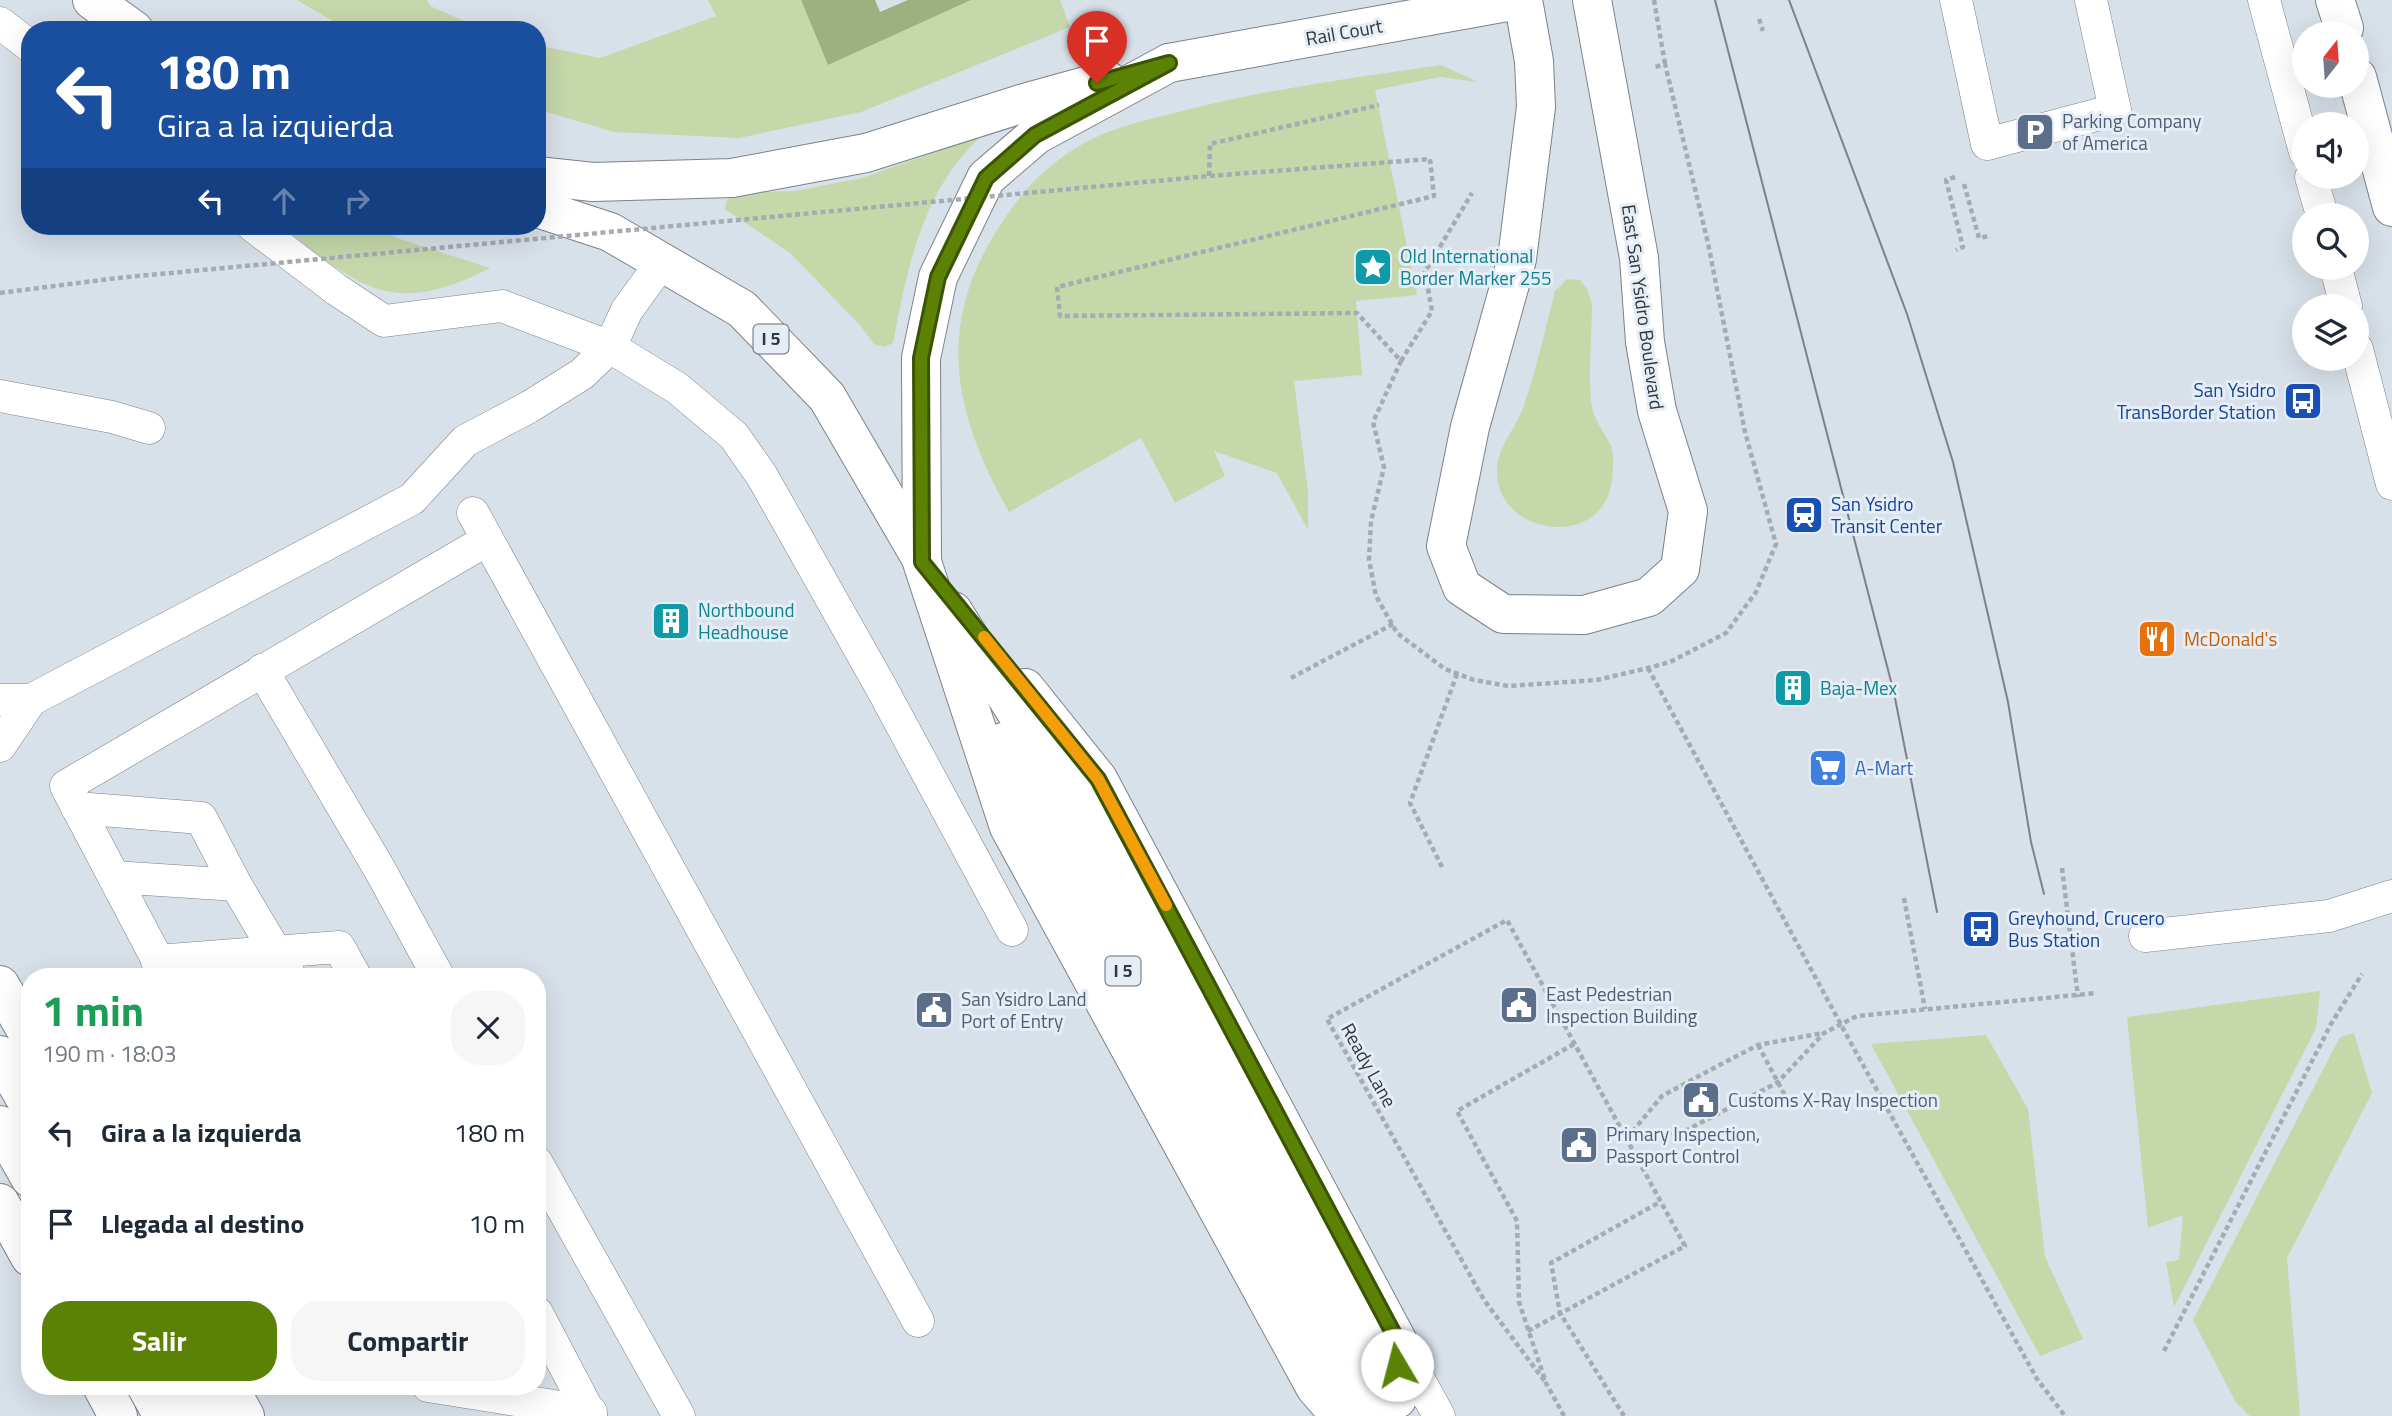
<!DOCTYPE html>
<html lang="es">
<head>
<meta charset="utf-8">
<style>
  :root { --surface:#fff; --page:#f6f6f7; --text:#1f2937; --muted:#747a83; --accent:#5b8204 }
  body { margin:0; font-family:"Titillium Web",sans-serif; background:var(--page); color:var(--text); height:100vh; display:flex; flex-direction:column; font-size:26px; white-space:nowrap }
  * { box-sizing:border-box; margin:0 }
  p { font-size:23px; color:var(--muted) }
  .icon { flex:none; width:38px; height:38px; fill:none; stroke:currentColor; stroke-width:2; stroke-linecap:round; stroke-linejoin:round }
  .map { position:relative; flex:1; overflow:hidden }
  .panel { position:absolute; left:21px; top:968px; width:525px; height:427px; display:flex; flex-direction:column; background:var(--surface); border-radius:28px; box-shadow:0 7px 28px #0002 }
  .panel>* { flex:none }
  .top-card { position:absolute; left:21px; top:21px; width:525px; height:214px; border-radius:28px; box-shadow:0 7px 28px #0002; background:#1a4fa0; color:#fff; overflow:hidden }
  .needle { width:46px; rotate:17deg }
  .tools { position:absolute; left:2292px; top:21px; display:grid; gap:14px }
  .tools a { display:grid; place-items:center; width:77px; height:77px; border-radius:50%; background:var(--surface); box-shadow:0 7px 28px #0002; font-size:35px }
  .pin { position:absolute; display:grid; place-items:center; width:60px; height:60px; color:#fff; margin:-72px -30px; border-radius:50% 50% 50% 0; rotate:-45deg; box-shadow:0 0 7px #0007 }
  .pin .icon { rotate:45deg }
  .me { position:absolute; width:77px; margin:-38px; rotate:352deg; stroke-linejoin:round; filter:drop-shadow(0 0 5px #0008) }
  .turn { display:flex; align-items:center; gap:24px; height:147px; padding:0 21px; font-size:32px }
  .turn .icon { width:91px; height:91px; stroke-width:2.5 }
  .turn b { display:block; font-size:49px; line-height:60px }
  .lanes { display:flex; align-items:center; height:66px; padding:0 21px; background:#0003; justify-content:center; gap:35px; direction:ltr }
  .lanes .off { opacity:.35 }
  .round { display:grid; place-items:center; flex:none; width:74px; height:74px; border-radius:28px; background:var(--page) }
  .headline { display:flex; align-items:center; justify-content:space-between; height:119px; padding:0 21px }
  h1 { font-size:42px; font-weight:700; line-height:52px; color:#1e9e55 }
  .button { display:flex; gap:14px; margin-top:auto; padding:14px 21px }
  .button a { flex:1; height:80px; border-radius:28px; background:var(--accent); color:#fff; font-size:28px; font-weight:700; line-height:80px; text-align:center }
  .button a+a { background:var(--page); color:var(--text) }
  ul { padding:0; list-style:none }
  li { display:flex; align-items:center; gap:21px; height:91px; padding:0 21px }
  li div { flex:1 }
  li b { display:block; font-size:26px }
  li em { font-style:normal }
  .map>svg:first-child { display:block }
  .green { fill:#c6d7aa }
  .forest { fill:#9eb07f }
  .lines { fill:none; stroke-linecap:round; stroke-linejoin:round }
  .lane-casing { stroke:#7b828a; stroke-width:33 }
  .street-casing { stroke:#7b828a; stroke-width:40 }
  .secondary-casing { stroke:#7b828a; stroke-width:40 }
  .primary-casing { stroke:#7b828a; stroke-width:40 }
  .highway-casing { stroke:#7b828a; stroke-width:40 }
  .path { stroke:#a5abb2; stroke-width:4.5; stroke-dasharray:5 3.5; stroke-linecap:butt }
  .lane { stroke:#fff; stroke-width:32 }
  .street { stroke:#fff; stroke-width:38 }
  .secondary { stroke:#fff; stroke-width:38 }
  .primary { stroke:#fff; stroke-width:38 }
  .highway { stroke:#fff; stroke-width:38 }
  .tram { stroke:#7d8288; stroke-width:2 }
  .path-bridge { stroke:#a5abb2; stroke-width:4.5; stroke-dasharray:5 3.5; stroke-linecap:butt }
  .route-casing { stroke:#3b5403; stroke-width:18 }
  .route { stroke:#5b8204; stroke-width:12 }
  .slow { stroke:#f59e0b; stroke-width:12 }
  .labels { text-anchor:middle; stroke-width:6; stroke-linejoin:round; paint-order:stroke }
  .shield { fill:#e5edf6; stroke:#686d72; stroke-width:2 }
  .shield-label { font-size:18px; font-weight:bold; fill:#33363a }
  .street-label { font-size:19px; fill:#33363a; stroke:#e5edf6 }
  .service-label { font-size:19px; fill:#4e5e75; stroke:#e5edf6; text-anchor:start }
  .culture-label { font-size:19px; fill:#0d838f; stroke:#e5edf6; text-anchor:start }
  .transit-label { font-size:19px; fill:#164399; stroke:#e5edf6; text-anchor:start }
  .food-label { font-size:19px; fill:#c56008; stroke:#e5edf6; text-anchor:start }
  .shop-label { font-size:19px; fill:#366cbe; stroke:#e5edf6; text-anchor:start }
</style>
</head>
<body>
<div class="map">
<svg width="2392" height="1416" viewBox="0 0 2392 1416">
  <rect width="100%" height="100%" fill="#d8e0e9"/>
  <g class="green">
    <path d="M297,0H427L430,6L485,30H348Z"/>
    <path d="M708,0H801L828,65L971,0H1060L1070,27L861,112L739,138L614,132L537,109V45L600,58L716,16Z"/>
    <path d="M1441,65L1478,82L1440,77L1375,90L1417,295L1356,301L1362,375L1294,381L1308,492V530L1277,473L1214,451L1225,476L1175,503L1141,438L1009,512C953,412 934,325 1001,224C1027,183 1058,154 1103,134C1127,124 1154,118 1179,112C1265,89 1353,78 1441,65Z"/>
    <path d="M983,135C923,187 907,269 893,343L884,347L874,344L859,324L790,253L725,209L726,202L733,193L795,191L862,178Z"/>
    <path d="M282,226H371L400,239L490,268C393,318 359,288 282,226Z"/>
    <path d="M1567,279L1580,280L1587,289L1592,304C1592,336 1588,369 1591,401C1593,419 1602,429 1610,444C1615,452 1613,471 1612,480C1604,552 1493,536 1497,468C1499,444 1517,427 1524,405C1537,368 1545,329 1555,291Z"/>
    <path d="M2320,991L2316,1028L2174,1307L2166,1262L2179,1260L2183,1215L2148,1228L2127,1017Z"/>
    <path d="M2354,1033L2372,1093L2287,1258L2300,1416H2250L2235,1401L2193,1320L2340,1037Z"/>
    <path d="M1986,1035L2028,1109L2045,1257L2083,1339L2040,1356L1871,1044Z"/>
  </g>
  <path class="forest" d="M801,0H875L880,12L908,0H971L828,65Z"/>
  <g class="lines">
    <g class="lane-casing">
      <g id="lane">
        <path d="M1956,0L1987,144L2115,110L2091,0"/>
        <path d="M2264,0L2305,152"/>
        <path d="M0,23L30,46"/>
        <path d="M2311,177L2322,215"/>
        <path d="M253,226L337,290L384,321L502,306L610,347L627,310L662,262"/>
        <path d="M2336,268L2346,306"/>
        <path d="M2357,349L2392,484"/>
        <path d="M0,396L112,417L149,428"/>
        <path d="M473,513L918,1321"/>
        <path d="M262,670L380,870L438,976"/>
        <path d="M0,700H31L412,499L465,441L529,407L582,374L610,347L677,388L734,436L762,476L881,687L1012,930"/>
        <path d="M0,746L31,700"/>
        <path d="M77,808L201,818L236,885L290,976"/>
        <path d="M114,877L236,885"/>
        <path d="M2145,936L2329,916L2392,896"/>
        <path d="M157,961L339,947L355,976"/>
        <path d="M166,976L66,786L487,540"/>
        <path d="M537,1163L679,1416"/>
        <path d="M537,1313L591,1416"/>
        <path d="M1397,1340L1439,1416"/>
        <path d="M428,1386L591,1412"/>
      </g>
    </g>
    <g class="street-casing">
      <path id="street" d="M2357,77L2392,207"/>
    </g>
    <g class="secondary-casing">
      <g id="secondary">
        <path d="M1523,0L1534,61L1536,107L1517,259L1470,427L1446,546L1462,587L1503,614L1584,615L1649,597L1680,569L1688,511L1657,411L1645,342L1639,258L1592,0"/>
        <path d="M2335,0L2344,28"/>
      </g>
    </g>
    <g class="primary-casing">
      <path id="primary" d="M1169,63L1518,0"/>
    </g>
    <g class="highway-casing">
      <g id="highway">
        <path d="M92,0L134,30"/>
        <path d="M1169,63L1036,135L986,178L938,277L921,358L922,562L1009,827L1315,1387L1340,1416"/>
        <path d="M537,176L593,182L732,178L866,153L1024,103L1107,80"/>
        <path d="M537,208L610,232L742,309L827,397L922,560"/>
        <path d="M953,611L1067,794L1371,1355L1384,1416"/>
        <path d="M1025,688L1098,779L1397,1340V1399"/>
        <path d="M1003,742L1035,813L1345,1370L1366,1416"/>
        <path d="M0,985L30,1037"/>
        <path d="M0,1055L30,1107"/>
        <path d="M0,1125L30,1178"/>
        <path d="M0,1203L30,1257"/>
        <path d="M102,1386L118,1416"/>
        <path d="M146,1386L163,1416"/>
        <path d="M187,1386L204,1416"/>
        <path d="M228,1386L245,1416"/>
      </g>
    </g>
    <g class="path">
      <path d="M1654,0L1665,64"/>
      <path d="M1759,19L1763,31"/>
      <path d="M1209,176L1210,144L1379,105"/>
      <path d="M1955,177L1946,180L1963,247L1956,250"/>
      <path d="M1964,184L1979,238L1989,236"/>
      <path d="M1057,287L1060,316L1357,313L1401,361L1373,422L1384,467L1371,521L1369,560L1376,596L1397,633L1445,669L1474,680L1508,686L1597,680L1648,668L1670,662L1726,633L1756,592L1776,544L1745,432L1708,243L1665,64L1655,67"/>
      <path d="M1401,361L1432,311L1425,272L1472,193"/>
      <path d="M1648,668L1858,1056L2037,1379L2065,1416"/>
      <path d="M1291,678L1393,624"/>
      <path d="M1442,867L1410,803L1457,674"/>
      <path d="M2062,868L2078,997"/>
      <path d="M1904,898L1925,1009"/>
      <path d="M1758,1045L1788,1101"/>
      <path d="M1627,1138L1662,1096L1712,1069L1758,1045L1823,1033"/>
      <path d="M1626,1139L1685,1131L1769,1087L1778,1082L1824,1033L1857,1016L2097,993"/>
      <path d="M1528,1331L1685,1246L1507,920L1327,1019L1484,1300L1546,1383"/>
      <path d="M2164,1351L2331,1024L2362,974"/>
      <path d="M1564,1416L1546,1383L1519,1302L1517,1221L1457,1111L1574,1044"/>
      <path d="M1624,1416L1560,1313L1551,1263L1660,1202"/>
    </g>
    <use href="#lane" class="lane"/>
    <use href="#street" class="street"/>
    <use href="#secondary" class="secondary"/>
    <use href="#primary" class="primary"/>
    <use href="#highway" class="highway"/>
    <g class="tram">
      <path d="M1715,0L1894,693L1937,912"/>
      <path d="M1789,0L1907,314L1953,462L2008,702L2031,842L2044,894"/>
    </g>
    <path class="path-bridge" d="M0,293L117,278L1209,176L1430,159L1434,196L1057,287"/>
  </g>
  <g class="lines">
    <g class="route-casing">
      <path id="route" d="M1097,83L1169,63L1035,135L986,178L938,277L921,358L922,562L1098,779L1397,1340V1365"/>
    </g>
    <use href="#route" class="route"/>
    <path class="slow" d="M984,637L1098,779L1166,905"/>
  </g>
  <defs>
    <g id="parking-square" transform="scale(2.0125)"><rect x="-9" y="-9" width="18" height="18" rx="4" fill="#5c6f8a" stroke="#e5edf6"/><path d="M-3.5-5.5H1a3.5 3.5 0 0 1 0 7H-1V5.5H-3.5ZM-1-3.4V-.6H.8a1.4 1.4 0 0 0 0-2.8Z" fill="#fff"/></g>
    <g id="sight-square" transform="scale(2.0125)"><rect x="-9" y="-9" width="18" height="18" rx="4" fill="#0f9aa8" stroke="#e5edf6"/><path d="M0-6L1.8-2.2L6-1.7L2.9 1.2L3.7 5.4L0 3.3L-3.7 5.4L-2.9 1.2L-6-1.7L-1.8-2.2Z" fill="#fff"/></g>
    <g id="bus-square" transform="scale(2.0125)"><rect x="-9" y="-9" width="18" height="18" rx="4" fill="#1a4fb4" stroke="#e5edf6"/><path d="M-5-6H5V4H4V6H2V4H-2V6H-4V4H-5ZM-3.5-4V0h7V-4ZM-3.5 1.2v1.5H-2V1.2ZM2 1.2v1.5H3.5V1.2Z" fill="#fff"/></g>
    <g id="station-square" transform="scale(2.0125)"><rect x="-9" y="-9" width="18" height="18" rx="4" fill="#1a4fb4" stroke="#e5edf6"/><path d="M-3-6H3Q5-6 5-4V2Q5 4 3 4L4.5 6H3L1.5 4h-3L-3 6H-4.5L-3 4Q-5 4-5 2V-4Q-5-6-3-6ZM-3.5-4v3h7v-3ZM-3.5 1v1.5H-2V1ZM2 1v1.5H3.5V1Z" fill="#fff"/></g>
    <g id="building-square" transform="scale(2.0125)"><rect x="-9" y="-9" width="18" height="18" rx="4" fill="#0f9aa8" stroke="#e5edf6"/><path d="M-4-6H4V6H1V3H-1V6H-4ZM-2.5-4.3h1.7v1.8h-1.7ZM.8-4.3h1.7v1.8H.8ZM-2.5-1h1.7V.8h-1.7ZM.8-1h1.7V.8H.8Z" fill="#fff"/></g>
    <g id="restaurant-square" transform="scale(2.0125)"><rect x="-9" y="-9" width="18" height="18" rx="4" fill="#e8710a" stroke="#e5edf6"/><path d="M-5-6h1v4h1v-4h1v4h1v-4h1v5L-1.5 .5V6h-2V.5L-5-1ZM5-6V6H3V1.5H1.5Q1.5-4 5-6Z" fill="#fff"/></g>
    <g id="supermarket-square" transform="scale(2.0125)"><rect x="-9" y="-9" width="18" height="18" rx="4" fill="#3f7fe0" stroke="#e5edf6"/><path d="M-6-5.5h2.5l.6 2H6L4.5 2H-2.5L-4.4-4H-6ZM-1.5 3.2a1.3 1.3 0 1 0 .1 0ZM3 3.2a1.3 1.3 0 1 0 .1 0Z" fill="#fff"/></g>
    <g id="civic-square" transform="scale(2.0125)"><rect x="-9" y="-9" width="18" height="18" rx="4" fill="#5c6f8a" stroke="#e5edf6"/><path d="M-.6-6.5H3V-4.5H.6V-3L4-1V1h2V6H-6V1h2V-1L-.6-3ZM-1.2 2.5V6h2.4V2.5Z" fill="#fff"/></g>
  </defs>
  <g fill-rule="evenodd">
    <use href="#parking-square" x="2035" y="132"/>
    <use href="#sight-square" x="1373" y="267"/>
    <use href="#bus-square" x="2303" y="401"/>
    <use href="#station-square" x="1804" y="515"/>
    <use href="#building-square" x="671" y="621"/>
    <use href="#restaurant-square" x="2157" y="639"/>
    <use href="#building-square" x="1793" y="688"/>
    <use href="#supermarket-square" x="1828" y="768"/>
    <use href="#bus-square" x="1981" y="929"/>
    <use href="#civic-square" x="1519" y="1005"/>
    <use href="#civic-square" x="934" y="1010"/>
    <use href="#civic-square" x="1701" y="1100"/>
    <use href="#civic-square" x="1579" y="1145"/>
  </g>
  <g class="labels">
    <g class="shield">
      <rect x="753.5" y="324.5" width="35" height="29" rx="5"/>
      <rect x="1105.5" y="956.5" width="35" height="29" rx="5"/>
    </g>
    <g class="shield-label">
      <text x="771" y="345">I 5</text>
      <text x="1123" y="977">I 5</text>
    </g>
    <g class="street-label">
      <text transform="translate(1344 32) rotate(-10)" y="7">Rail Court</text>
      <text transform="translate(1643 307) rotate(82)" y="7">East San Ysidro Boulevard</text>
      <text transform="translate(1369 1065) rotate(61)" y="7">Ready Lane</text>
    </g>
    <g class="service-label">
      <text x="2062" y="128">Parking Company<tspan x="2062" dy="22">of America</tspan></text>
      <text x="1546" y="1001">East Pedestrian<tspan x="1546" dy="22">Inspection Building</tspan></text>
      <text x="961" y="1006">San Ysidro Land<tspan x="961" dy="22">Port of Entry</tspan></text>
      <text x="1728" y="1107">Customs X-Ray Inspection</text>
      <text x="1606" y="1141">Primary Inspection,<tspan x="1606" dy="22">Passport Control</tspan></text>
    </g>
    <g class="culture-label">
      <text x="1400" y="263">Old International<tspan x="1400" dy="22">Border Marker 255</tspan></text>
      <text x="698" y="617">Northbound<tspan x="698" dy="22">Headhouse</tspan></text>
      <text x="1820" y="695">Baja-Mex</text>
    </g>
    <g class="transit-label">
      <text x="2276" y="397" text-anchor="end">San Ysidro<tspan x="2276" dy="22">TransBorder Station</tspan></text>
      <text x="1831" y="511">San Ysidro<tspan x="1831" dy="22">Transit Center</tspan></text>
      <text x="2008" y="925">Greyhound, Crucero<tspan x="2008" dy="22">Bus Station</tspan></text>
    </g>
    <g class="food-label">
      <text x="2184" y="646">McDonald's</text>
    </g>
    <g class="shop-label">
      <text x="1855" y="775">A-Mart</text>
    </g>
  </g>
</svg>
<div class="tools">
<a><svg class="needle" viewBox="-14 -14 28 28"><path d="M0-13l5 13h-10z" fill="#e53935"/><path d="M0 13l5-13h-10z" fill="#747a83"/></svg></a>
<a><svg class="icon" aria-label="sound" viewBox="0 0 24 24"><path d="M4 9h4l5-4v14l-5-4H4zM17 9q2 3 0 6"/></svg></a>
<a><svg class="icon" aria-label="search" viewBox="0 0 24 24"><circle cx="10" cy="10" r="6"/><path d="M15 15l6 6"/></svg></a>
<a><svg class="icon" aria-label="layers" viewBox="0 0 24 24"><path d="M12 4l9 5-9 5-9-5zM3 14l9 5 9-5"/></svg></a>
</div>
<div class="pin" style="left:1097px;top:83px;background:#d93025"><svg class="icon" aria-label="arrive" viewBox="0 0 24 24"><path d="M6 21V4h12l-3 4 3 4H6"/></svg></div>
<svg class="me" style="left:1397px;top:1365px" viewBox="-20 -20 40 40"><circle r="19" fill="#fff"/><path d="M0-13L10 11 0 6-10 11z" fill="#5b8204"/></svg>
<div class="top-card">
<div class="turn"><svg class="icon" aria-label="left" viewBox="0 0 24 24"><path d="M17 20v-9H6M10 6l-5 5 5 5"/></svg><div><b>180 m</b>Gira a la izquierda</div></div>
<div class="lanes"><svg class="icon" aria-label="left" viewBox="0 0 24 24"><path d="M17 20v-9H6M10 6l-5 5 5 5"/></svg><svg class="icon off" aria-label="ahead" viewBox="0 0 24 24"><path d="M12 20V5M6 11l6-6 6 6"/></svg><svg class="icon off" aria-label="right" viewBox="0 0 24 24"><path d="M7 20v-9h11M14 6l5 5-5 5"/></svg></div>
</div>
<section class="panel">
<div class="headline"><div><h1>1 min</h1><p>190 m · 18:03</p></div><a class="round"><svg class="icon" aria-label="close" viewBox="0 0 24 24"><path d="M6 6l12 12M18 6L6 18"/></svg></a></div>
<ul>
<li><svg class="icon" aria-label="left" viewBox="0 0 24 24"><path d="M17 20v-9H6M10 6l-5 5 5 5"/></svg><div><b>Gira a la izquierda</b></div><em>180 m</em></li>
<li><svg class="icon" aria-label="arrive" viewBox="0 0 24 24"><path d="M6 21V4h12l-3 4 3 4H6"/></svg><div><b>Llegada al destino</b></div><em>10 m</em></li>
</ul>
<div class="button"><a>Salir</a><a>Compartir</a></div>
</section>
</div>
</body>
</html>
